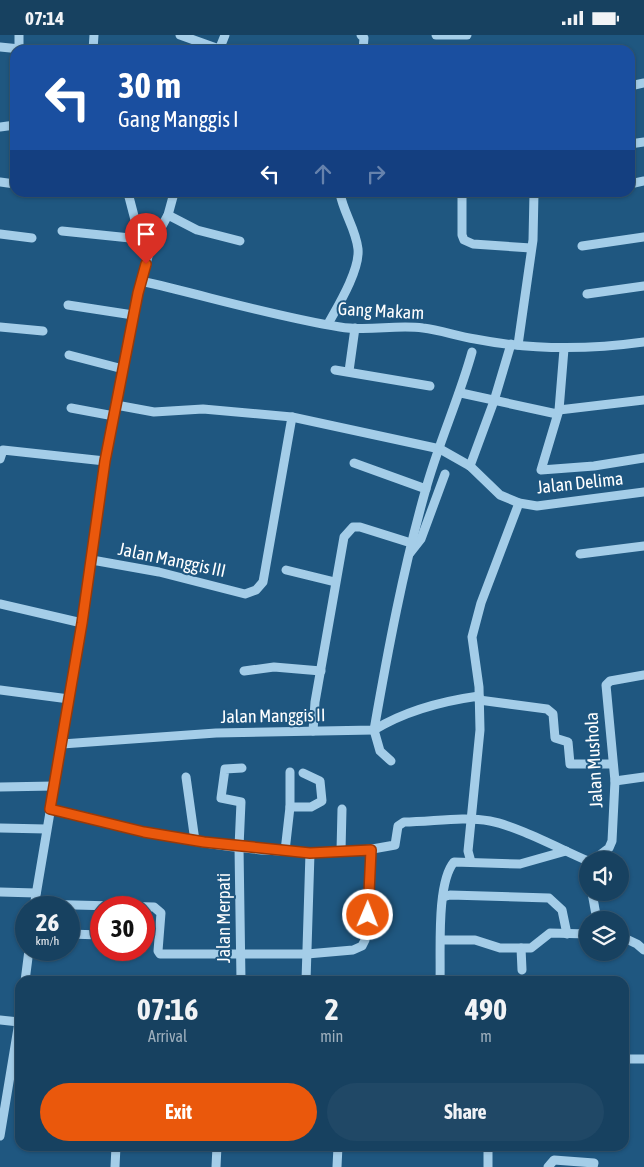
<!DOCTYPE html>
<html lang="en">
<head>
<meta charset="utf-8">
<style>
  :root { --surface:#174160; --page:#204866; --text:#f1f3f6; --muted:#9eafbd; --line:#365a75; --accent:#ea580c }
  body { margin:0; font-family:"Asap Condensed",sans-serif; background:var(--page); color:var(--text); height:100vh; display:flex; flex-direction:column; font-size:19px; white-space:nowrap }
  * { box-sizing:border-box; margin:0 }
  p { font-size:16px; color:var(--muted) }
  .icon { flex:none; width:28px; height:28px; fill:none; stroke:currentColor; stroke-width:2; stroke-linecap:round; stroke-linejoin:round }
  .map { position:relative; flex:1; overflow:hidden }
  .sheet { position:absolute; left:15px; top:941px; width:614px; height:175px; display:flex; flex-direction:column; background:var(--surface); border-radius:15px; box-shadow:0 1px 4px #0004,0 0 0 1px var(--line) }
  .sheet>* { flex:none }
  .banner { position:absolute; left:10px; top:10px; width:625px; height:152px; border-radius:15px; box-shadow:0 1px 4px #0004,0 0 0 1px var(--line); background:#1a4fa0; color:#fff; overflow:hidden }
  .tools { position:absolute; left:579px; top:816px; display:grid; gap:10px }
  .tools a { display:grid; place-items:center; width:50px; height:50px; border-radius:50%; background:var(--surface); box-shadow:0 1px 4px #0004,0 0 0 1px var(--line); font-size:25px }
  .speed { position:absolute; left:15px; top:861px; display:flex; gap:10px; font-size:25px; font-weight:700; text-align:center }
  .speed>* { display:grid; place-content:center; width:65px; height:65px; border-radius:50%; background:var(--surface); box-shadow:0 1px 4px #0004,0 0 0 1px var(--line); line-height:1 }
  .speed small { font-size:12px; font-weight:400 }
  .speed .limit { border:8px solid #d22; background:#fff; color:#111 }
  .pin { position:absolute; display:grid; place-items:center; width:42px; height:42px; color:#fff; margin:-51px -21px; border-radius:50% 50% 50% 0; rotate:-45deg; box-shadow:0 0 5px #0007 }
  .pin .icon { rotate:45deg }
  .me { position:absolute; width:55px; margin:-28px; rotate:1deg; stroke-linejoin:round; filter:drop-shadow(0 0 4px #0008) }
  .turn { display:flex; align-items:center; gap:18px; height:105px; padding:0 25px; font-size:22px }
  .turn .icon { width:65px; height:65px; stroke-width:2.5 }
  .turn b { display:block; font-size:35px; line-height:42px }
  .lanes { display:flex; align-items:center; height:48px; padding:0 25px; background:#0003; justify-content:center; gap:25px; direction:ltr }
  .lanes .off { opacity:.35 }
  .eta { display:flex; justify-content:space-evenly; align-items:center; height:85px; text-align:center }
  .eta b { font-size:30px; font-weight:700; line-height:35px }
  .primary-button { display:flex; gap:10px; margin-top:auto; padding:10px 25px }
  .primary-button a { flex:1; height:58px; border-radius:30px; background:var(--accent); color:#fff; font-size:20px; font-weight:700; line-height:58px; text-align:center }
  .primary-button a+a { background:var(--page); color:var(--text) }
  .status { display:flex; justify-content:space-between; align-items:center; height:35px; padding:0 25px; background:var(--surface); direction:ltr }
  .status svg { height:14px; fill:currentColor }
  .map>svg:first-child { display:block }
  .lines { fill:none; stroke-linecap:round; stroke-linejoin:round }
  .minor { stroke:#a4cde8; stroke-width:9 }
  .route-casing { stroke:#983908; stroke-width:12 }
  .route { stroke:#ea580c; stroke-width:9 }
  .labels { text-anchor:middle; stroke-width:4; stroke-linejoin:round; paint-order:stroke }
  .street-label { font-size:18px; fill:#fff; stroke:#1f5780 }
</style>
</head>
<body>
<div class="status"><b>07:14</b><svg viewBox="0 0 49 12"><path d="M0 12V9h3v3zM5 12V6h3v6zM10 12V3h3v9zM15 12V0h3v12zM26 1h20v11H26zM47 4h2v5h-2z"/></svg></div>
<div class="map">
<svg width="644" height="1132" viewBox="0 0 644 1132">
  <rect width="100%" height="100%" fill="#1f5780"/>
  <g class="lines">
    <g class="minor">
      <path d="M19,0V13"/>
      <path d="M180,0L219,14"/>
      <path d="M361,0L364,3L363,15"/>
      <path d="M436,0H467"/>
      <path d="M0,12L30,15"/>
      <path d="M93,15L94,0"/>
      <path d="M219,15L225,0"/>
      <path d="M630,51L644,48"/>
      <path d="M0,92L15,90"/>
      <path d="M630,109L644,107"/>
      <path d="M0,147L15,149"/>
      <path d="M630,149L644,146"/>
      <path d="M128,158L140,204L145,210L151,211"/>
      <path d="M462,158V200L464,205L473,209L531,213"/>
      <path d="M168,180L197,195L240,206"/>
      <path d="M62,196L140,204"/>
      <path d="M0,199L32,203"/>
      <path d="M582,211L644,202"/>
      <path d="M141,246C207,261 273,281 340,292C369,297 395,289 423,293C440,295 457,301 475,304C531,315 587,315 644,307"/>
      <path d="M587,259L644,251"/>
      <path d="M68,270L133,280"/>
      <path d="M328,289C338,271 360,235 358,214C356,194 343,177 340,158"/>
      <path d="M0,292L43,296"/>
      <path d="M518,310L533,205L534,158"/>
      <path d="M564,314L559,375L541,435L594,431L644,423"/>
      <path d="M69,320L123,334"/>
      <path d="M335,335L430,351"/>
      <path d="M349,336L355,293"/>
      <path d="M461,358L557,379"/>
      <path d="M116,370L154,377L203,374L292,382L440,414L470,431L500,460L519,468L537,471L644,457"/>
      <path d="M71,373L114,381"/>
      <path d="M559,375L644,365"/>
      <path d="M0,424L3,415L105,426"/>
      <path d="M354,428L426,454"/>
      <path d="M470,431L494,366L511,309"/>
      <path d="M410,518L421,504L445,439"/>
      <path d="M580,519L644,511"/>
      <path d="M92,525L159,537L245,559L256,555L263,547L292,382"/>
      <path d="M286,535L335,547"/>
      <path d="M0,569L82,588"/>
      <path d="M244,636L274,632L321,636"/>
      <path d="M0,655L69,664"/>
      <path d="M479,665L547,674L553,679L555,703L568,707L570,729H612"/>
      <path d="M313,696L315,667L344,502L353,492H360L411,508"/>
      <path d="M62,709L216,698L374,695C405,676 443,666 479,661"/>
      <path d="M391,726L380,716L374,695C388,615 403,535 425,457C438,409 459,364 472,317"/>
      <path d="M186,742L195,806"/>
      <path d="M615,746L644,742"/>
      <path d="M0,752L54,751"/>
      <path d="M290,772V737"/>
      <path d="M50,774C81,780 111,789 142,796C218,813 319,826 395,810L398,791L404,787C432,787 462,781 490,786C517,791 560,814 588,826"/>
      <path d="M0,793L46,794"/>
      <path d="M285,816L290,772H311L322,766L320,746L303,738"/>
      <path d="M341,816L342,774"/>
      <path d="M593,825L609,813L612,806L615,746L606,650L610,646L644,640"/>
      <path d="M471,827L468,816L480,695L479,652L472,602L481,568L519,468"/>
      <path d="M0,857L36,858"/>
      <path d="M592,858L597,885"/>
      <path d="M443,862L450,860L549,863L562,875L567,899"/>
      <path d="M35,869L154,872L161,878L158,916L160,919H307L353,915L362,911L365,905L371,815"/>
      <path d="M34,872L82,588L105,426L141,246L151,211L168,180L174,158"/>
      <path d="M69,899L101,900"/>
      <path d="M620,901L637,909L644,915"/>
      <path d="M441,905H475L500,913H531L550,898L588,899"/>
      <path d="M521,913L522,935"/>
      <path d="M25,946L29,915"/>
      <path d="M241,946L239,812L241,767L221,763L225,734L242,733"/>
      <path d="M306,946L310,818"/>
      <path d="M440,946C441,918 436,848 454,827L520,829L566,816"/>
      <path d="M0,985L19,987"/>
      <path d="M624,1024H644"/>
      <path d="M0,1101L20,981"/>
      <path d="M115,1132L116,1111"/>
      <path d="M216,1132L217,1111"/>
      <path d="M337,1132L338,1111"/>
      <path d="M488,1132V1111"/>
      <path d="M548,1132L554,1125L594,1128L593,1132"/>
    </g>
  </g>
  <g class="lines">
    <g class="route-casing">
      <path id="route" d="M146,229L138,258L105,426L82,588L50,774L144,797L204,807L310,818L371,815L368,880"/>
    </g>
    <use href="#route" class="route"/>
  </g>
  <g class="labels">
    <g class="street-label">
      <text transform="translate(381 276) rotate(3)" y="6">Gang Makam</text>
      <text transform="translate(580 448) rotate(-6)" y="6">Jalan Delima</text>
      <text transform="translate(172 525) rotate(12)" y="6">Jalan Manggis III</text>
      <text transform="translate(273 681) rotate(-1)" y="6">Jalan Manggis II</text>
      <text transform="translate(594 725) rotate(-93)" y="6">Jalan Mushola</text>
      <text transform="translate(224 883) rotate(-90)" y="6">Jalan Merpati</text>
    </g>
  </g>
</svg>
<div class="tools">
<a><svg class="icon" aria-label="sound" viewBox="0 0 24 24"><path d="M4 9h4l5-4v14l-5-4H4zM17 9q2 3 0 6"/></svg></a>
<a><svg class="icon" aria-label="layers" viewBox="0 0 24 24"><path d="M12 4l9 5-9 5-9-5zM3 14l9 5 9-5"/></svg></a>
</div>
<div class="speed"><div>26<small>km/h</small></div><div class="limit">30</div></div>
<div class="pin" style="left:146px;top:229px;background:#d93025"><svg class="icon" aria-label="arrive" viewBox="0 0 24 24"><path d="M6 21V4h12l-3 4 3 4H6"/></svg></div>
<svg class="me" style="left:368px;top:880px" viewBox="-20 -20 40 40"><circle r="17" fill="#ea580c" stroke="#fff" stroke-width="3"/><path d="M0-11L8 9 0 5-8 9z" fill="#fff"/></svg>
<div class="banner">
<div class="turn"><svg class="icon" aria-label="left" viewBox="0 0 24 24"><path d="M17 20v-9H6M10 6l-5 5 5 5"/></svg><div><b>30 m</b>Gang Manggis I</div></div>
<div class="lanes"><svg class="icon" aria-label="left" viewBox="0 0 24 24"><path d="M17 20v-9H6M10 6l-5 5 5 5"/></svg><svg class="icon off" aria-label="ahead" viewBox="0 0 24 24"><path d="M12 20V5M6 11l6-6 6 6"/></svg><svg class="icon off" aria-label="right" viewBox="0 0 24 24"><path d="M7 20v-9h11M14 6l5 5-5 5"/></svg></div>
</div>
<section class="sheet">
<div class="eta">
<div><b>07:16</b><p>Arrival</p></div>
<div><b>2</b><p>min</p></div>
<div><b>490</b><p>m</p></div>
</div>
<div class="primary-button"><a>Exit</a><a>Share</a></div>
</section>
</div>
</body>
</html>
